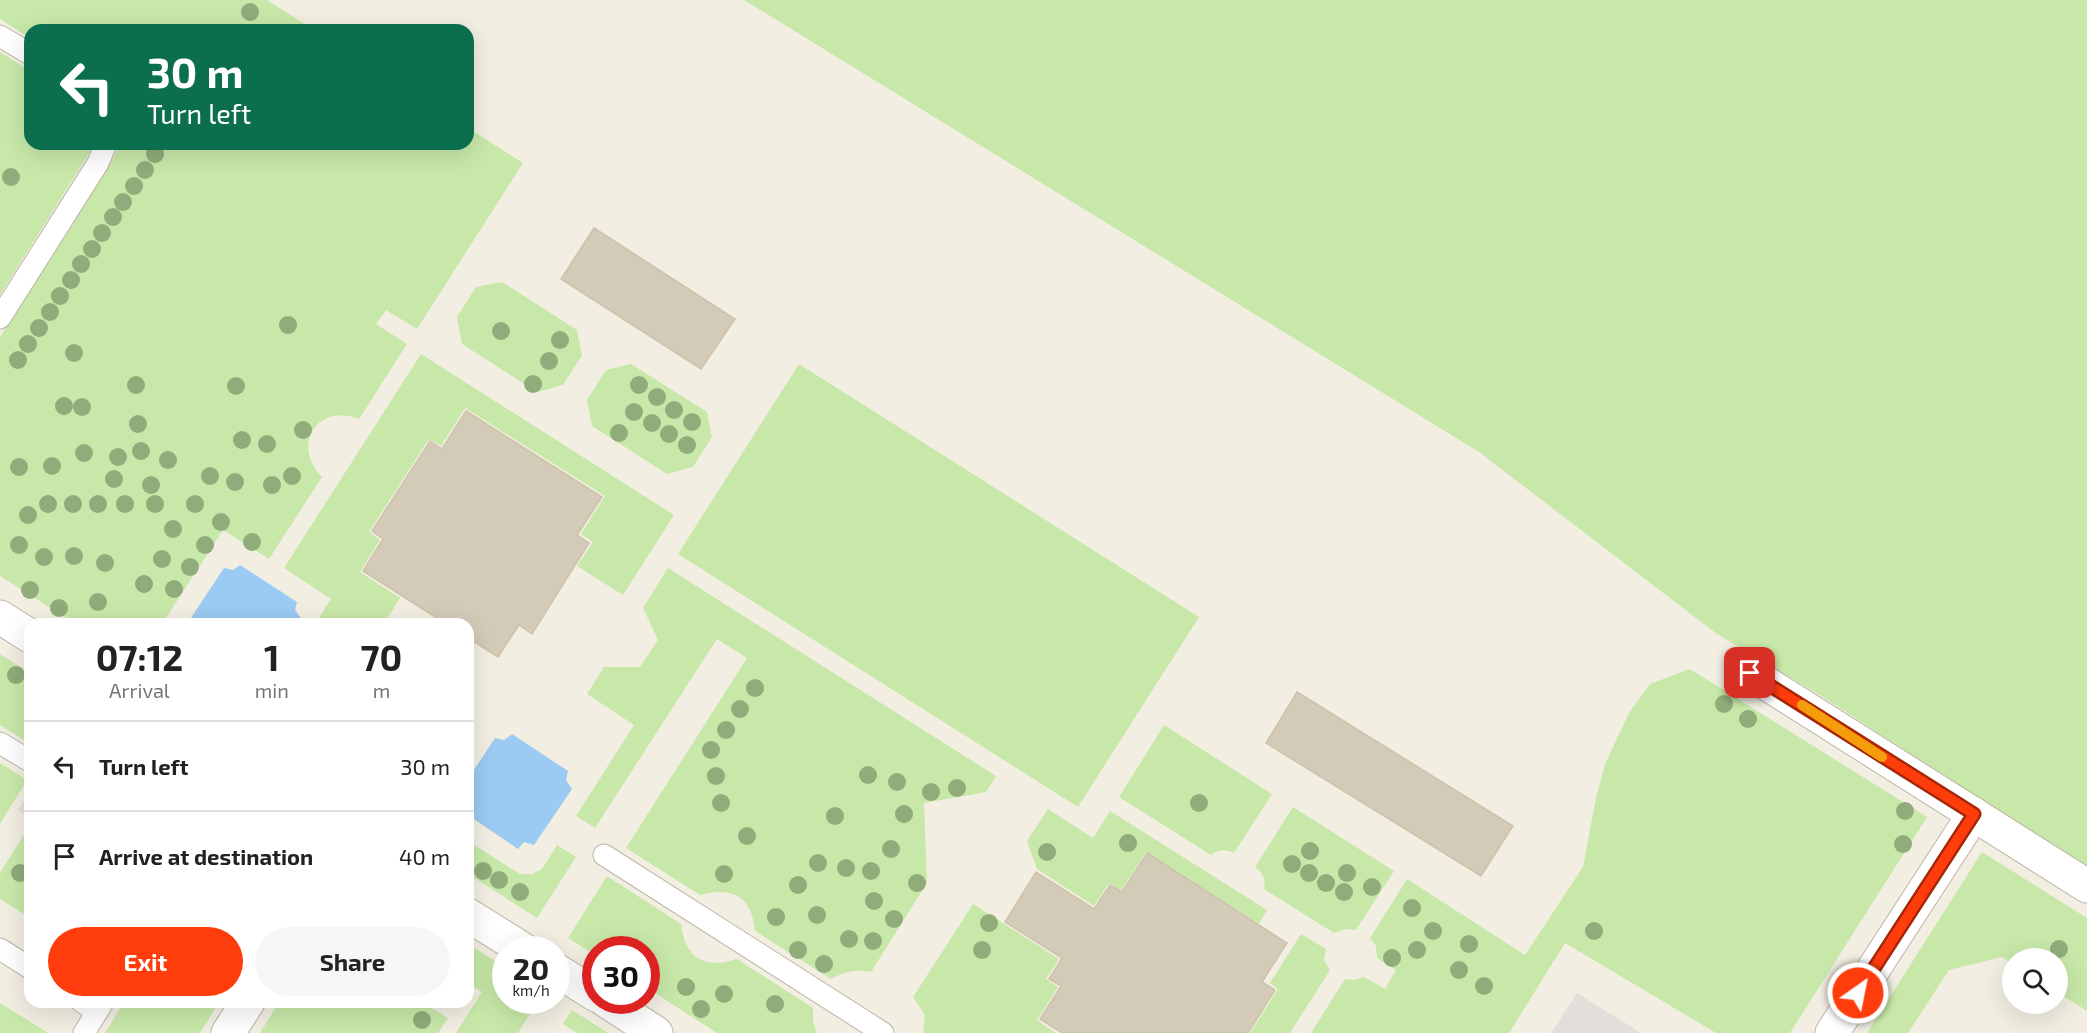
<!DOCTYPE html>
<html lang="en">
<head>
<meta charset="utf-8">
<style>
  :root { --surface:#fff; --page:#f6f6f6; --text:#222; --muted:#767676; --line:#e0e0e0; --accent:#ff3c0c }
  body { margin:0; font-family:"Exo 2",sans-serif; background:var(--page); color:var(--text); height:100vh; display:flex; flex-direction:column; font-size:22px; white-space:nowrap }
  * { box-sizing:border-box; margin:0 }
  p { font-size:20px; color:var(--muted) }
  .icon { flex:none; width:33px; height:33px; fill:none; stroke:currentColor; stroke-width:2; stroke-linecap:round; stroke-linejoin:round }
  .map { position:relative; flex:1; overflow:hidden }
  .panel { position:absolute; left:24px; top:618px; width:450px; height:390px; display:flex; flex-direction:column; background:var(--surface); border-radius:18px; box-shadow:0 6px 24px #0002 }
  .panel>* { flex:none }
  .top-card { position:absolute; left:24px; top:24px; width:450px; height:126px; border-radius:18px; box-shadow:0 6px 24px #0002; background:#0b6e4f; color:#fff; overflow:hidden }
  .controls { position:absolute; left:2002px; top:948px; display:grid; gap:12px }
  .controls a { display:grid; place-items:center; width:66px; height:66px; border-radius:50%; background:var(--surface); box-shadow:0 6px 24px #0002; font-size:30px }
  .speed { position:absolute; left:492px; top:936px; display:flex; gap:12px; font-size:30px; font-weight:700; text-align:center }
  .speed>* { display:grid; place-content:center; width:78px; height:78px; border-radius:50%; background:var(--surface); box-shadow:0 6px 24px #0002; line-height:1 }
  .speed small { font-size:15px; font-weight:400 }
  .speed .limit { border:9px solid #d22; background:#fff; color:#111 }
  .pin { position:absolute; display:grid; place-items:center; width:51px; height:51px; color:#fff; margin:-26px; border-radius:12px; box-shadow:0 3px 9px #0006 }
  .me { position:absolute; width:66px; margin:-33px; rotate:33deg; stroke-linejoin:round; filter:drop-shadow(0 0 4px #0008) }
  .turn { display:flex; align-items:center; gap:21px; height:126px; padding:0 24px; font-size:27px }
  .turn .icon { width:78px; height:78px; stroke-width:2.5 }
  .turn b { display:block; font-size:42px; line-height:51px }
  .eta { display:flex; justify-content:space-evenly; align-items:center; height:102px; text-align:center }
  .eta b { font-size:36px; font-weight:700; line-height:42px }
  .action { display:flex; gap:12px; margin-top:auto; padding:12px 24px }
  .action a { flex:1; height:69px; border-radius:36px; background:var(--accent); color:#fff; font-size:24px; font-weight:700; line-height:69px; text-align:center }
  .action a+a { background:var(--page); color:var(--text) }
  ul { padding:0; list-style:none }
  li { display:flex; align-items:center; gap:18px; height:90px; padding:0 24px; border-top:2px solid var(--line) }
  li div { flex:1 }
  li b { display:block; font-size:22px }
  li em { font-style:normal }
  .map>svg:first-child { display:block }
  .green { fill:#c8e8a9 }
  .parking { fill:#e2dfdb }
  .water { fill:#9bcaf2 }
  .building { fill:#d3cab7; stroke:#cec2aa; stroke-width:1.5 }
  .lines { fill:none; stroke-linecap:round; stroke-linejoin:round }
  .lane-casing { stroke:#bdb6a5; stroke-width:23 }
  .street-casing { stroke:#bdb6a5; stroke-width:35 }
  .lane { stroke:#fff; stroke-width:21 }
  .street { stroke:#fff; stroke-width:33 }
  .tree { fill:#90ac7a }
  .route-casing { stroke:#a62708; stroke-width:15 }
  .route { stroke:#ff3c0c; stroke-width:10 }
  .slow { stroke:#f59e0b; stroke-width:10 }
</style>
</head>
<body>
<div class="map">
<svg width="2087" height="1033" viewBox="0 0 2087 1033">
  <rect width="100%" height="100%" fill="#f2eee2"/>
  <g class="green">
    <path d="M0,0H267L314,30H30V38L0,19Z"/>
    <path d="M744,0H2087V869L1823,697L1717,634L1479,452Z"/>
    <path d="M0,52L30,71V144H95L0,295Z"/>
    <path d="M468,128L523,163L417,329L386,310L376,324L407,344L359,419C317,402 291,446 322,477L269,559L223,530L162,624H76L0,576V337L114,157L119,144H468Z"/>
    <path d="M502,282L577,330L582,355L563,385L537,392L462,344L457,317L476,287Z"/>
    <path d="M421,354L674,515L623,595L577,566L593,542L581,534L605,496L465,408L441,446L429,439L369,532L380,540L360,572L400,598L384,624H315L331,599L284,568Z"/>
    <path d="M631,364L707,412L712,437L693,467L667,474L592,426L587,400L606,370Z"/>
    <path d="M799,364L1199,617L1078,807L678,554Z"/>
    <path d="M668,568L996,776L986,792L924,803L927,883L871,972C855,969 845,971 831,979L755,931C752,896 732,886 700,895L626,848L747,658L717,639L595,828L576,816L634,725L587,694L604,667H640L658,640L643,608Z"/>
    <path d="M0,654L30,673V744L0,725Z"/>
    <path d="M1690,669L1927,817L1790,1033H1716L1565,943L1509,1033H1311L1345,979L1353,980L1364,977L1385,989L1396,970L1377,958L1376,946L1370,938L1407,879L1525,955L1583,867L1596,798L1605,764L1629,713L1650,684Z"/>
    <path d="M1164,725L1272,794L1234,853C1225,849 1218,849 1211,855L1119,797Z"/>
    <path d="M0,763L27,780L0,824Z"/>
    <path d="M1293,807L1394,871L1356,930L1346,929L1334,933L1264,889C1266,879 1263,873 1255,867Z"/>
    <path d="M1048,809L1093,838L1110,811L1267,910L1259,924L1146,852L1121,891L1109,883L1094,906L1037,869L1027,841Z"/>
    <path d="M30,825V918L0,899V873Z"/>
    <path d="M468,841L520,874H532L542,869L557,845L576,857L537,918L468,874Z"/>
    <path d="M1982,852L2087,918V1011L2058,993V958H2013V964L2002,957L1949,970L1908,1033H1867Z"/>
    <path d="M607,876L681,924C685,958 705,970 737,959L813,1008V1021L817,1033H717L647,988L646,950H596L595,955L568,938Z"/>
    <path d="M973,904L1059,959L1046,979L1058,987L1037,1020L1056,1033H923L925,1015L913,997Z"/>
    <path d="M1301,934L1326,949L1324,960L1330,970L1290,1033H1250L1278,989L1270,983Z"/>
    <path d="M468,944L505,967L506,1000L538,1001L518,1033H456L482,992L468,983Z"/>
    <path d="M124,1002H219L200,1033H105Z"/>
    <path d="M279,1002H422L448,1018L438,1033H260Z"/>
    <path d="M0,1003L48,1033H0Z"/>
    <path d="M572,1010L608,1033H577L563,1024Z"/>
  </g>
  <g class="parking">
    <path d="M30,792V818L18,810Z"/>
    <path d="M1577,993L1641,1033H1551Z"/>
  </g>
  <g class="water">
    <path d="M240,565L297,602L295,610L301,618L297,624H187L224,568L233,570Z"/>
    <path d="M512,734L568,771L566,780L572,789L534,845L524,842L518,849L468,815V779L495,738L504,740Z"/>
  </g>
  <g class="building">
    <path d="M594,228L735,319L701,369L561,279Z"/>
    <path d="M466,411L602,497L577,535L589,543L532,634L519,625L498,657L468,638V624H446L363,571L383,539L372,531L430,441L442,449Z"/>
    <path d="M1297,692L1513,826L1481,876L1266,743Z"/>
    <path d="M1147,853L1287,943L1262,982L1275,990L1248,1033H1062L1040,1019L1061,986L1049,979L1062,958L1005,922L1036,872L1094,909L1110,885L1122,892Z"/>
  </g>
  <g class="lines">
    <g class="lane-casing">
      <g id="lane">
        <path d="M0,36L30,54"/>
        <path d="M0,318L98,163L106,144"/>
        <path d="M0,743L30,761"/>
        <path d="M604,855L883,1033"/>
        <path d="M0,949L30,968"/>
        <path d="M82,1002L97,1012"/>
        <path d="M84,1033L103,1002"/>
      </g>
    </g>
    <g class="street-casing">
      <g id="street">
        <path d="M0,617L30,636"/>
        <path d="M1750,673L2087,886"/>
        <path d="M468,915L524,950"/>
        <path d="M556,970L596,995"/>
        <path d="M605,1000L656,1033"/>
        <path d="M228,1033L248,1002"/>
        <path d="M1832,1033L1974,814"/>
      </g>
    </g>
    <use href="#lane" class="lane"/>
    <use href="#street" class="street"/>
  </g>
  <g class="tree">
    <circle cx="250" cy="12" r="9"/>
    <circle cx="155" cy="154" r="9"/>
    <circle cx="145" cy="170" r="9"/>
    <circle cx="11" cy="177" r="9"/>
    <circle cx="134" cy="186" r="9"/>
    <circle cx="123" cy="202" r="9"/>
    <circle cx="113" cy="217" r="9"/>
    <circle cx="102" cy="233" r="9"/>
    <circle cx="92" cy="249" r="9"/>
    <circle cx="81" cy="264" r="9"/>
    <circle cx="71" cy="280" r="9"/>
    <circle cx="60" cy="296" r="9"/>
    <circle cx="50" cy="312" r="9"/>
    <circle cx="288" cy="325" r="9"/>
    <circle cx="39" cy="328" r="9"/>
    <circle cx="501" cy="331" r="9"/>
    <circle cx="560" cy="340" r="9"/>
    <circle cx="28" cy="344" r="9"/>
    <circle cx="74" cy="353" r="9"/>
    <circle cx="18" cy="360" r="9"/>
    <circle cx="549" cy="361" r="9"/>
    <circle cx="533" cy="384" r="9"/>
    <circle cx="136" cy="385" r="9"/>
    <circle cx="639" cy="385" r="9"/>
    <circle cx="236" cy="386" r="9"/>
    <circle cx="657" cy="397" r="9"/>
    <circle cx="64" cy="406" r="9"/>
    <circle cx="82" cy="407" r="9"/>
    <circle cx="674" cy="410" r="9"/>
    <circle cx="634" cy="412" r="9"/>
    <circle cx="692" cy="422" r="9"/>
    <circle cx="652" cy="423" r="9"/>
    <circle cx="138" cy="424" r="9"/>
    <circle cx="303" cy="430" r="9"/>
    <circle cx="619" cy="433" r="9"/>
    <circle cx="669" cy="434" r="9"/>
    <circle cx="242" cy="440" r="9"/>
    <circle cx="267" cy="444" r="9"/>
    <circle cx="687" cy="445" r="9"/>
    <circle cx="141" cy="451" r="9"/>
    <circle cx="84" cy="453" r="9"/>
    <circle cx="118" cy="457" r="9"/>
    <circle cx="168" cy="460" r="9"/>
    <circle cx="52" cy="466" r="9"/>
    <circle cx="19" cy="467" r="9"/>
    <circle cx="210" cy="476" r="9"/>
    <circle cx="292" cy="476" r="9"/>
    <circle cx="114" cy="479" r="9"/>
    <circle cx="235" cy="482" r="9"/>
    <circle cx="151" cy="485" r="9"/>
    <circle cx="272" cy="485" r="9"/>
    <circle cx="48" cy="504" r="9"/>
    <circle cx="73" cy="504" r="9"/>
    <circle cx="98" cy="504" r="9"/>
    <circle cx="125" cy="504" r="9"/>
    <circle cx="155" cy="504" r="9"/>
    <circle cx="195" cy="504" r="9"/>
    <circle cx="28" cy="515" r="9"/>
    <circle cx="221" cy="522" r="9"/>
    <circle cx="173" cy="529" r="9"/>
    <circle cx="252" cy="542" r="9"/>
    <circle cx="19" cy="545" r="9"/>
    <circle cx="205" cy="545" r="9"/>
    <circle cx="74" cy="556" r="9"/>
    <circle cx="44" cy="557" r="9"/>
    <circle cx="162" cy="559" r="9"/>
    <circle cx="105" cy="563" r="9"/>
    <circle cx="190" cy="567" r="9"/>
    <circle cx="144" cy="584" r="9"/>
    <circle cx="174" cy="589" r="9"/>
    <circle cx="30" cy="590" r="9"/>
    <circle cx="98" cy="602" r="9"/>
    <circle cx="59" cy="608" r="9"/>
    <circle cx="16" cy="675" r="9"/>
    <circle cx="755" cy="688" r="9"/>
    <circle cx="1724" cy="704" r="9"/>
    <circle cx="740" cy="709" r="9"/>
    <circle cx="1748" cy="719" r="9"/>
    <circle cx="726" cy="730" r="9"/>
    <circle cx="711" cy="750" r="9"/>
    <circle cx="868" cy="775" r="9"/>
    <circle cx="716" cy="776" r="9"/>
    <circle cx="897" cy="782" r="9"/>
    <circle cx="957" cy="788" r="9"/>
    <circle cx="931" cy="792" r="9"/>
    <circle cx="721" cy="803" r="9"/>
    <circle cx="1199" cy="803" r="9"/>
    <circle cx="1905" cy="811" r="9"/>
    <circle cx="904" cy="814" r="9"/>
    <circle cx="835" cy="816" r="9"/>
    <circle cx="747" cy="836" r="9"/>
    <circle cx="1128" cy="843" r="9"/>
    <circle cx="1903" cy="844" r="9"/>
    <circle cx="891" cy="849" r="9"/>
    <circle cx="1310" cy="851" r="9"/>
    <circle cx="1047" cy="852" r="9"/>
    <circle cx="818" cy="863" r="9"/>
    <circle cx="1292" cy="864" r="9"/>
    <circle cx="846" cy="868" r="9"/>
    <circle cx="483" cy="871" r="9"/>
    <circle cx="871" cy="871" r="9"/>
    <circle cx="20" cy="873" r="9"/>
    <circle cx="1309" cy="873" r="9"/>
    <circle cx="1347" cy="873" r="9"/>
    <circle cx="724" cy="874" r="9"/>
    <circle cx="499" cy="880" r="9"/>
    <circle cx="917" cy="883" r="9"/>
    <circle cx="1326" cy="883" r="9"/>
    <circle cx="798" cy="885" r="9"/>
    <circle cx="1372" cy="887" r="9"/>
    <circle cx="520" cy="892" r="9"/>
    <circle cx="1344" cy="892" r="9"/>
    <circle cx="874" cy="901" r="9"/>
    <circle cx="1412" cy="908" r="9"/>
    <circle cx="817" cy="915" r="9"/>
    <circle cx="776" cy="917" r="9"/>
    <circle cx="894" cy="919" r="9"/>
    <circle cx="989" cy="923" r="9"/>
    <circle cx="1433" cy="931" r="9"/>
    <circle cx="1594" cy="931" r="9"/>
    <circle cx="849" cy="939" r="9"/>
    <circle cx="873" cy="941" r="9"/>
    <circle cx="1469" cy="944" r="9"/>
    <circle cx="2059" cy="949" r="9"/>
    <circle cx="798" cy="950" r="9"/>
    <circle cx="982" cy="950" r="9"/>
    <circle cx="1417" cy="950" r="9"/>
    <circle cx="1392" cy="958" r="9"/>
    <circle cx="824" cy="964" r="9"/>
    <circle cx="1459" cy="970" r="9"/>
    <circle cx="1484" cy="986" r="9"/>
    <circle cx="686" cy="987" r="9"/>
    <circle cx="724" cy="994" r="9"/>
    <circle cx="775" cy="1004" r="9"/>
    <circle cx="701" cy="1009" r="9"/>
    <circle cx="422" cy="1020" r="9"/>
  </g>
  <g class="lines">
    <g class="route-casing">
      <path id="route" d="M1750,673L1974,814L1858,993"/>
    </g>
    <use href="#route" class="route"/>
    <path class="slow" d="M1802,705L1882,757"/>
  </g>
</svg>
<div class="controls">
<a><svg class="icon" aria-label="search" viewBox="0 0 24 24"><circle cx="10" cy="10" r="6"/><path d="M15 15l6 6"/></svg></a>
</div>
<div class="speed"><div>20<small>km/h</small></div><div class="limit">30</div></div>
<div class="pin" style="left:1750px;top:673px;background:#d93025"><svg class="icon" aria-label="arrive" viewBox="0 0 24 24"><path d="M6 21V4h12l-3 4 3 4H6"/></svg></div>
<svg class="me" style="left:1858px;top:993px" viewBox="-20 -20 40 40"><circle r="17" fill="#ff3c0c" stroke="#fff" stroke-width="3"/><path d="M0-11L8 9 0 5-8 9z" fill="#fff"/></svg>
<div class="top-card">
<div class="turn"><svg class="icon" aria-label="left" viewBox="0 0 24 24"><path d="M17 20v-9H6M10 6l-5 5 5 5"/></svg><div><b>30 m</b>Turn left</div></div>
</div>
<section class="panel">
<div class="eta">
<div><b>07:12</b><p>Arrival</p></div>
<div><b>1</b><p>min</p></div>
<div><b>70</b><p>m</p></div>
</div>
<ul>
<li><svg class="icon" aria-label="left" viewBox="0 0 24 24"><path d="M17 20v-9H6M10 6l-5 5 5 5"/></svg><div><b>Turn left</b></div><em>30 m</em></li>
<li><svg class="icon" aria-label="arrive" viewBox="0 0 24 24"><path d="M6 21V4h12l-3 4 3 4H6"/></svg><div><b>Arrive at destination</b></div><em>40 m</em></li>
</ul>
<div class="action"><a>Exit</a><a>Share</a></div>
</section>
</div>
</body>
</html>
